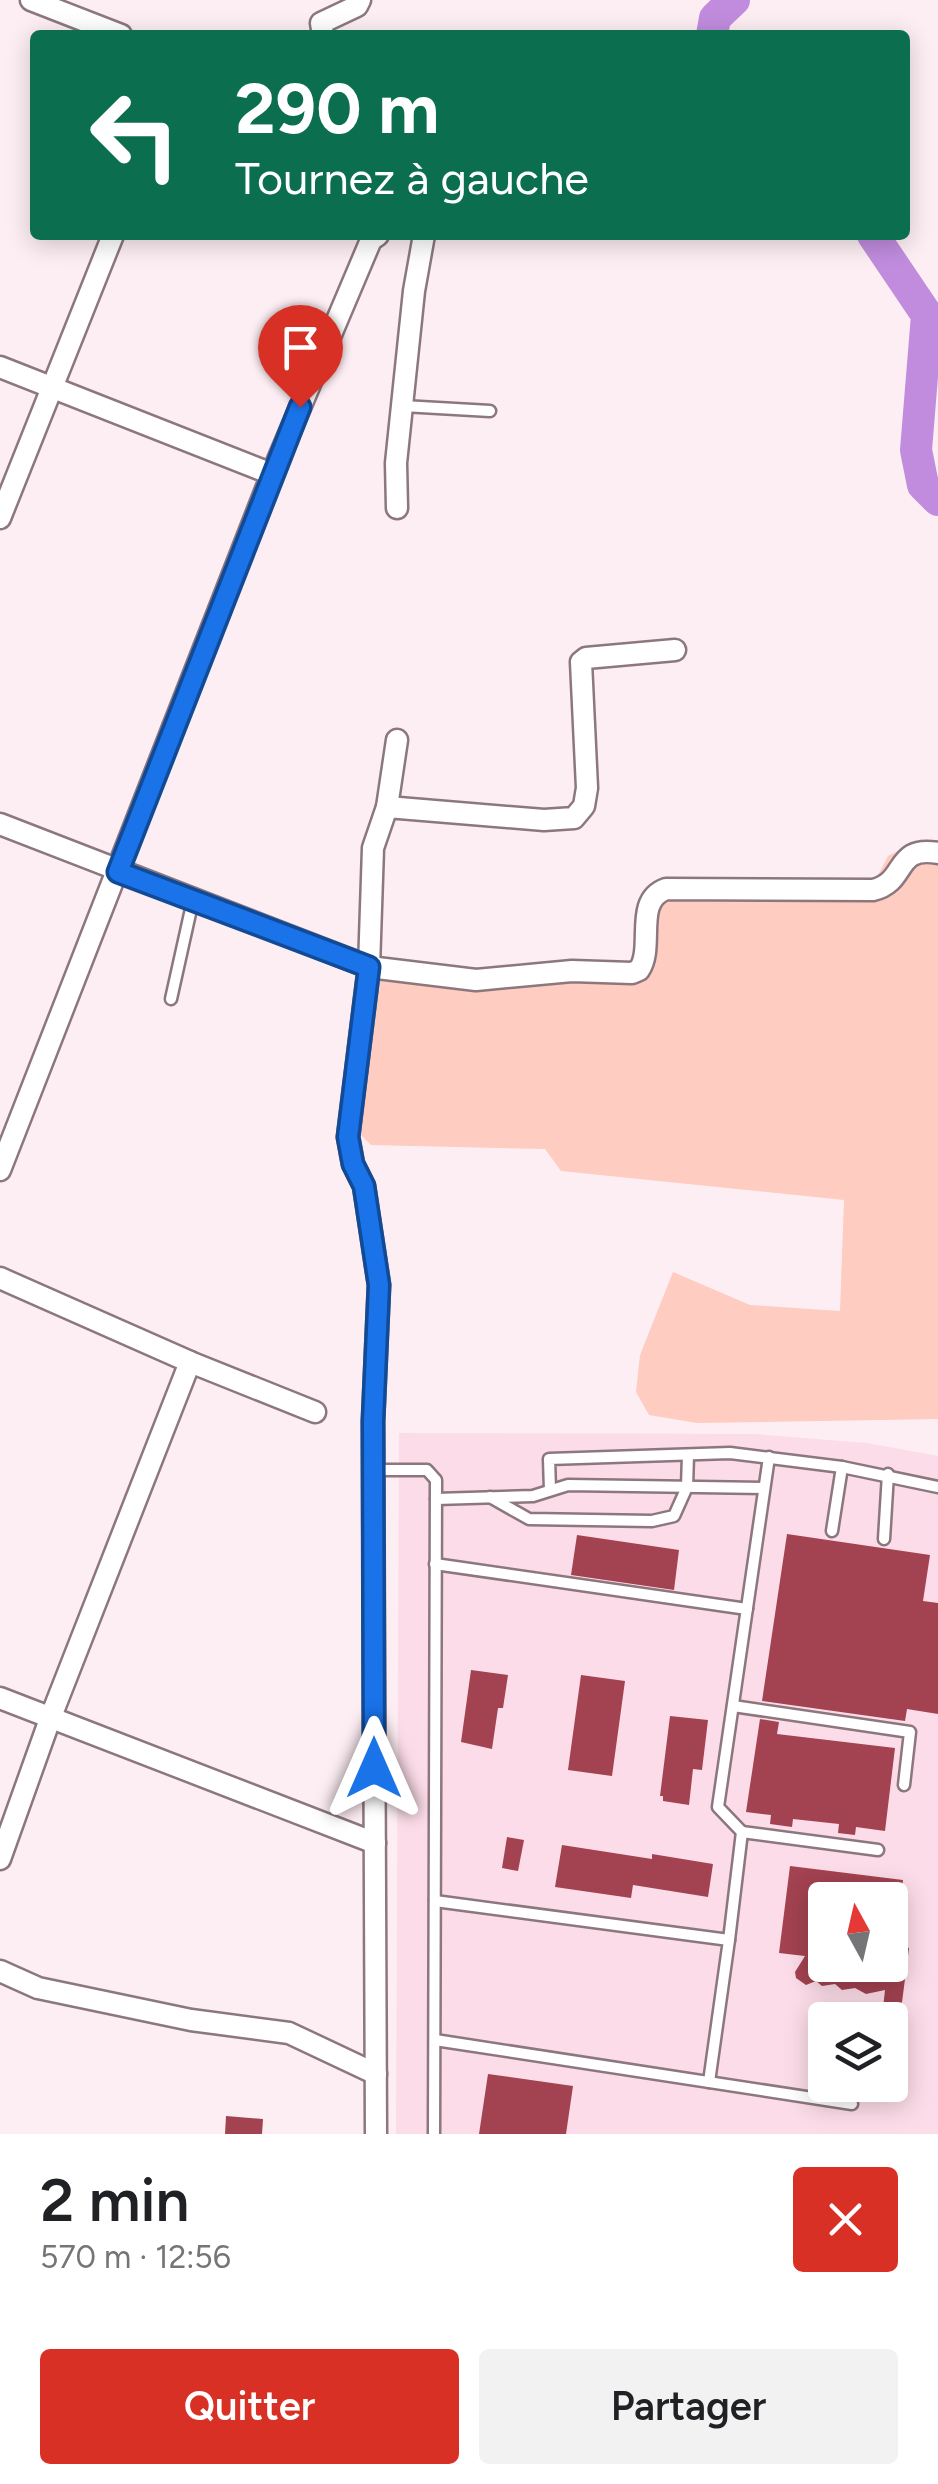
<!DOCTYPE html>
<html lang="fr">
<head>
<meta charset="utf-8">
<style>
  :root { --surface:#fff; --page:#f2f2f2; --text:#202124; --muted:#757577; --accent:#d93025 }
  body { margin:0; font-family:Figtree,sans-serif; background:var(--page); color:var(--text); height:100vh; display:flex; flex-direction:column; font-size:38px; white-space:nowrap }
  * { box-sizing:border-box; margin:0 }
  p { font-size:32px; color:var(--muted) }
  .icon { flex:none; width:55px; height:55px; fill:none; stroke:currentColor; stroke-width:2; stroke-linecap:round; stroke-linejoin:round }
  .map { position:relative; height:2134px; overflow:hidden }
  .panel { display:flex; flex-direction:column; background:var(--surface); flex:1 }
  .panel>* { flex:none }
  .banner { position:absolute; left:30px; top:30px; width:880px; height:210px; border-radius:10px; box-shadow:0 5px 25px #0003; background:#0b6e4f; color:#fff; overflow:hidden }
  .needle { width:65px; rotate:352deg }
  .fabs { position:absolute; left:808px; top:1882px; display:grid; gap:20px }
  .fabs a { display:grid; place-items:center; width:100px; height:100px; border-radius:10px; background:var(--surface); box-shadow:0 5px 25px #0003; font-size:50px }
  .pin { position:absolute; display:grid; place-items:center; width:85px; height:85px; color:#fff; margin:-102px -42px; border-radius:50% 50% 50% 0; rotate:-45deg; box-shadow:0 0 10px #0007 }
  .pin .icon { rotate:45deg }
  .me { position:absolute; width:110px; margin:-55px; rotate:0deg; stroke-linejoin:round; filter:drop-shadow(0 0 8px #0008) }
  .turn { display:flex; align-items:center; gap:35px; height:210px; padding:0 40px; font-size:45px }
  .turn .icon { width:130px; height:130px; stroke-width:2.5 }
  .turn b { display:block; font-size:70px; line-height:85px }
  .round { display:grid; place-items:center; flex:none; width:105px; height:105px; border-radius:10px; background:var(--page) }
  .head { display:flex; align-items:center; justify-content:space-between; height:170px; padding:0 40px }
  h1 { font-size:60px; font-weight:600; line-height:75px }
  .action { display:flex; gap:20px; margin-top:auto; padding:20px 40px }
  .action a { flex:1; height:115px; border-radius:10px; background:var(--accent); color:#fff; font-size:40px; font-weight:600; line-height:115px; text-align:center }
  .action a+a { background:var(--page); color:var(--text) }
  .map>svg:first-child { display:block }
  .built { fill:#fcdce8; fill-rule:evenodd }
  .green { fill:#feccc0 }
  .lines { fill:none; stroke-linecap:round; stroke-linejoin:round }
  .river { stroke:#c18cde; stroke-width:32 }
  .building { fill:#a34250 }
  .service-casing { stroke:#8c777f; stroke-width:15 }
  .minor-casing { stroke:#8c777f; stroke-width:25 }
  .service { stroke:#fff; stroke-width:10 }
  .minor { stroke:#fff; stroke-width:20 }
  .route-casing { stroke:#114b97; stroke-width:25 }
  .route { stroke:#1a73e8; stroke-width:18 }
</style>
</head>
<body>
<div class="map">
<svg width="938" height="2134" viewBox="0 0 938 2134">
  <rect width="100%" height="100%" fill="#fdeef3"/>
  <path class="built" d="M399,1433L754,1434L867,1443L938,1456V2134H396ZM825,1900H890V1965H825ZM825,2020H890V2085H825Z"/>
  <path class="green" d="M904,848L938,856V1419L697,1423L649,1415L636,1392L640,1355L673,1272L750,1305L840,1311L844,1200L561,1171L545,1149L371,1145L357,1131L371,966L633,975L643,897L872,887L888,856Z"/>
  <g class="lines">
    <g class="river">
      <path d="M712,35L715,18L734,0"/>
      <path d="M873,235L927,315L916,450L923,485L938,500"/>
    </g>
  </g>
  <g class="building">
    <path d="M787,1534L930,1555L923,1601L938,1603V1714L907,1709L905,1721L762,1701Z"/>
    <path d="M577,1535L679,1550L674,1590L571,1575Z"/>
    <path d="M471,1670L508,1675L503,1708H498L492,1749L461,1742Z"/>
    <path d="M581,1675L625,1681L612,1776L568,1770Z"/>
    <path d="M670,1716L708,1720L702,1770L693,1769L689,1805L663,1801V1796H660Z"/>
    <path d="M760,1719L779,1722L777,1734L895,1748L885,1831L856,1827L855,1835L838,1833L839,1824L793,1819L792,1827L770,1824L771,1815L746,1812Z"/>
    <path d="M507,1837L524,1840L518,1871L502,1868Z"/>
    <path d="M562,1845L652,1859V1854L713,1864L708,1897L633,1885L631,1898L555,1887Z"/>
    <path d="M790,1866L903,1880L901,1900H825V1965L837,1972L861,1970L862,1965H890V1945L909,1948L901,2010L883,2008L885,1990L866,1994L855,1988L842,1990L835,1984L822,1986L816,1981L806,1985L796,1978L795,1972L805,1956L779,1953Z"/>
    <path d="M488,2074L573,2086L566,2134H479Z"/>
    <path d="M226,2116L263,2119L262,2134H225Z"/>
  </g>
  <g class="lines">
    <g class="service-casing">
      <g id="service">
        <path d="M403,406L490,411"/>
        <path d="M171,999L193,900"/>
        <path d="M374,1470H427L436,1480L434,2134"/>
        <path d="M550,1490L549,1459L730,1453L842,1467L938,1487"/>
        <path d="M490,1497L529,1519L652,1521L674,1516L687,1487L688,1455"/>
        <path d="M436,1499L533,1496L568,1485L764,1488"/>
        <path d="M832,1531L842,1467"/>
        <path d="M884,1539L888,1474"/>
        <path d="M435,1564L747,1609"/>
        <path d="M733,1706L910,1732L904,1785"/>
        <path d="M742,1832L878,1850"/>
        <path d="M435,1901L729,1940L709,2082"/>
        <path d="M729,1940L742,1832L718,1807L769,1457"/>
        <path d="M435,2040L852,2104"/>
      </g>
    </g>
    <g class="minor-casing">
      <g id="minor">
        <path d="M31,0L121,35"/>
        <path d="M323,35L321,23L357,6L360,0"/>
        <path d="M0,367L272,474"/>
        <path d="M397,508L396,463L414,291L424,235"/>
        <path d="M0,518L113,235"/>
        <path d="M387,807L397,740"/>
        <path d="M0,824L369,967L476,980L572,971L632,973L639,970C655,947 633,901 666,889L873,890C908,882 893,845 938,853"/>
        <path d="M0,1170L272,474L371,240L378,235"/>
        <path d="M0,1278L190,1362L315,1412"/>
        <path d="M0,1698L375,1843"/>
        <path d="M0,1859L50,1719L190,1362"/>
        <path d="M0,1971L38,1988L191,2020L289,2033L376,2074"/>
        <path d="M376,2134L373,1421L379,1285L364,1186L353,1164L348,1137L369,967L373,848L387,807L544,820L574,818L584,806L587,788L581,662L586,658L675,650"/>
      </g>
    </g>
    <use href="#service" class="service"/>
    <use href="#minor" class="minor"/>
  </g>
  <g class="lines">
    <g class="route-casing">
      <path id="route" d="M300,407L118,872L369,967L348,1137L353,1164L364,1186L379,1285L373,1421L374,1768"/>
    </g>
    <use href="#route" class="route"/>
  </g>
</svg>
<div class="fabs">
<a><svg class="needle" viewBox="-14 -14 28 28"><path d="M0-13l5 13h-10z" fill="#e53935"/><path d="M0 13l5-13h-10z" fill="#757577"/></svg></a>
<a><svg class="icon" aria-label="layers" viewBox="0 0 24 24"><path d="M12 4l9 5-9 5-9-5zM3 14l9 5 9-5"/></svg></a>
</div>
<div class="pin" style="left:300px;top:407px;background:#d93025"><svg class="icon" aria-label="arrive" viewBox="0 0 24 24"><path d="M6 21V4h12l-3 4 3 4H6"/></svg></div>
<svg class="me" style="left:374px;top:1768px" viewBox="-20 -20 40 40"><path d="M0-17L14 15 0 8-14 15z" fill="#1a73e8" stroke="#fff" stroke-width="4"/></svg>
<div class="banner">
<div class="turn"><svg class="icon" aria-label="left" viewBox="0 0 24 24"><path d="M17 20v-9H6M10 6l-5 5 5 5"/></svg><div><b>290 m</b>Tournez à gauche</div></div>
</div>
</div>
<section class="panel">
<div class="head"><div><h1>2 min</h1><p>570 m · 12:56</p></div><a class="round" style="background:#d93025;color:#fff"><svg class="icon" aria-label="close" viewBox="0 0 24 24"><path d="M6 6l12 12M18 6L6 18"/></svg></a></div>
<div class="action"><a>Quitter</a><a>Partager</a></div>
</section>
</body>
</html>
